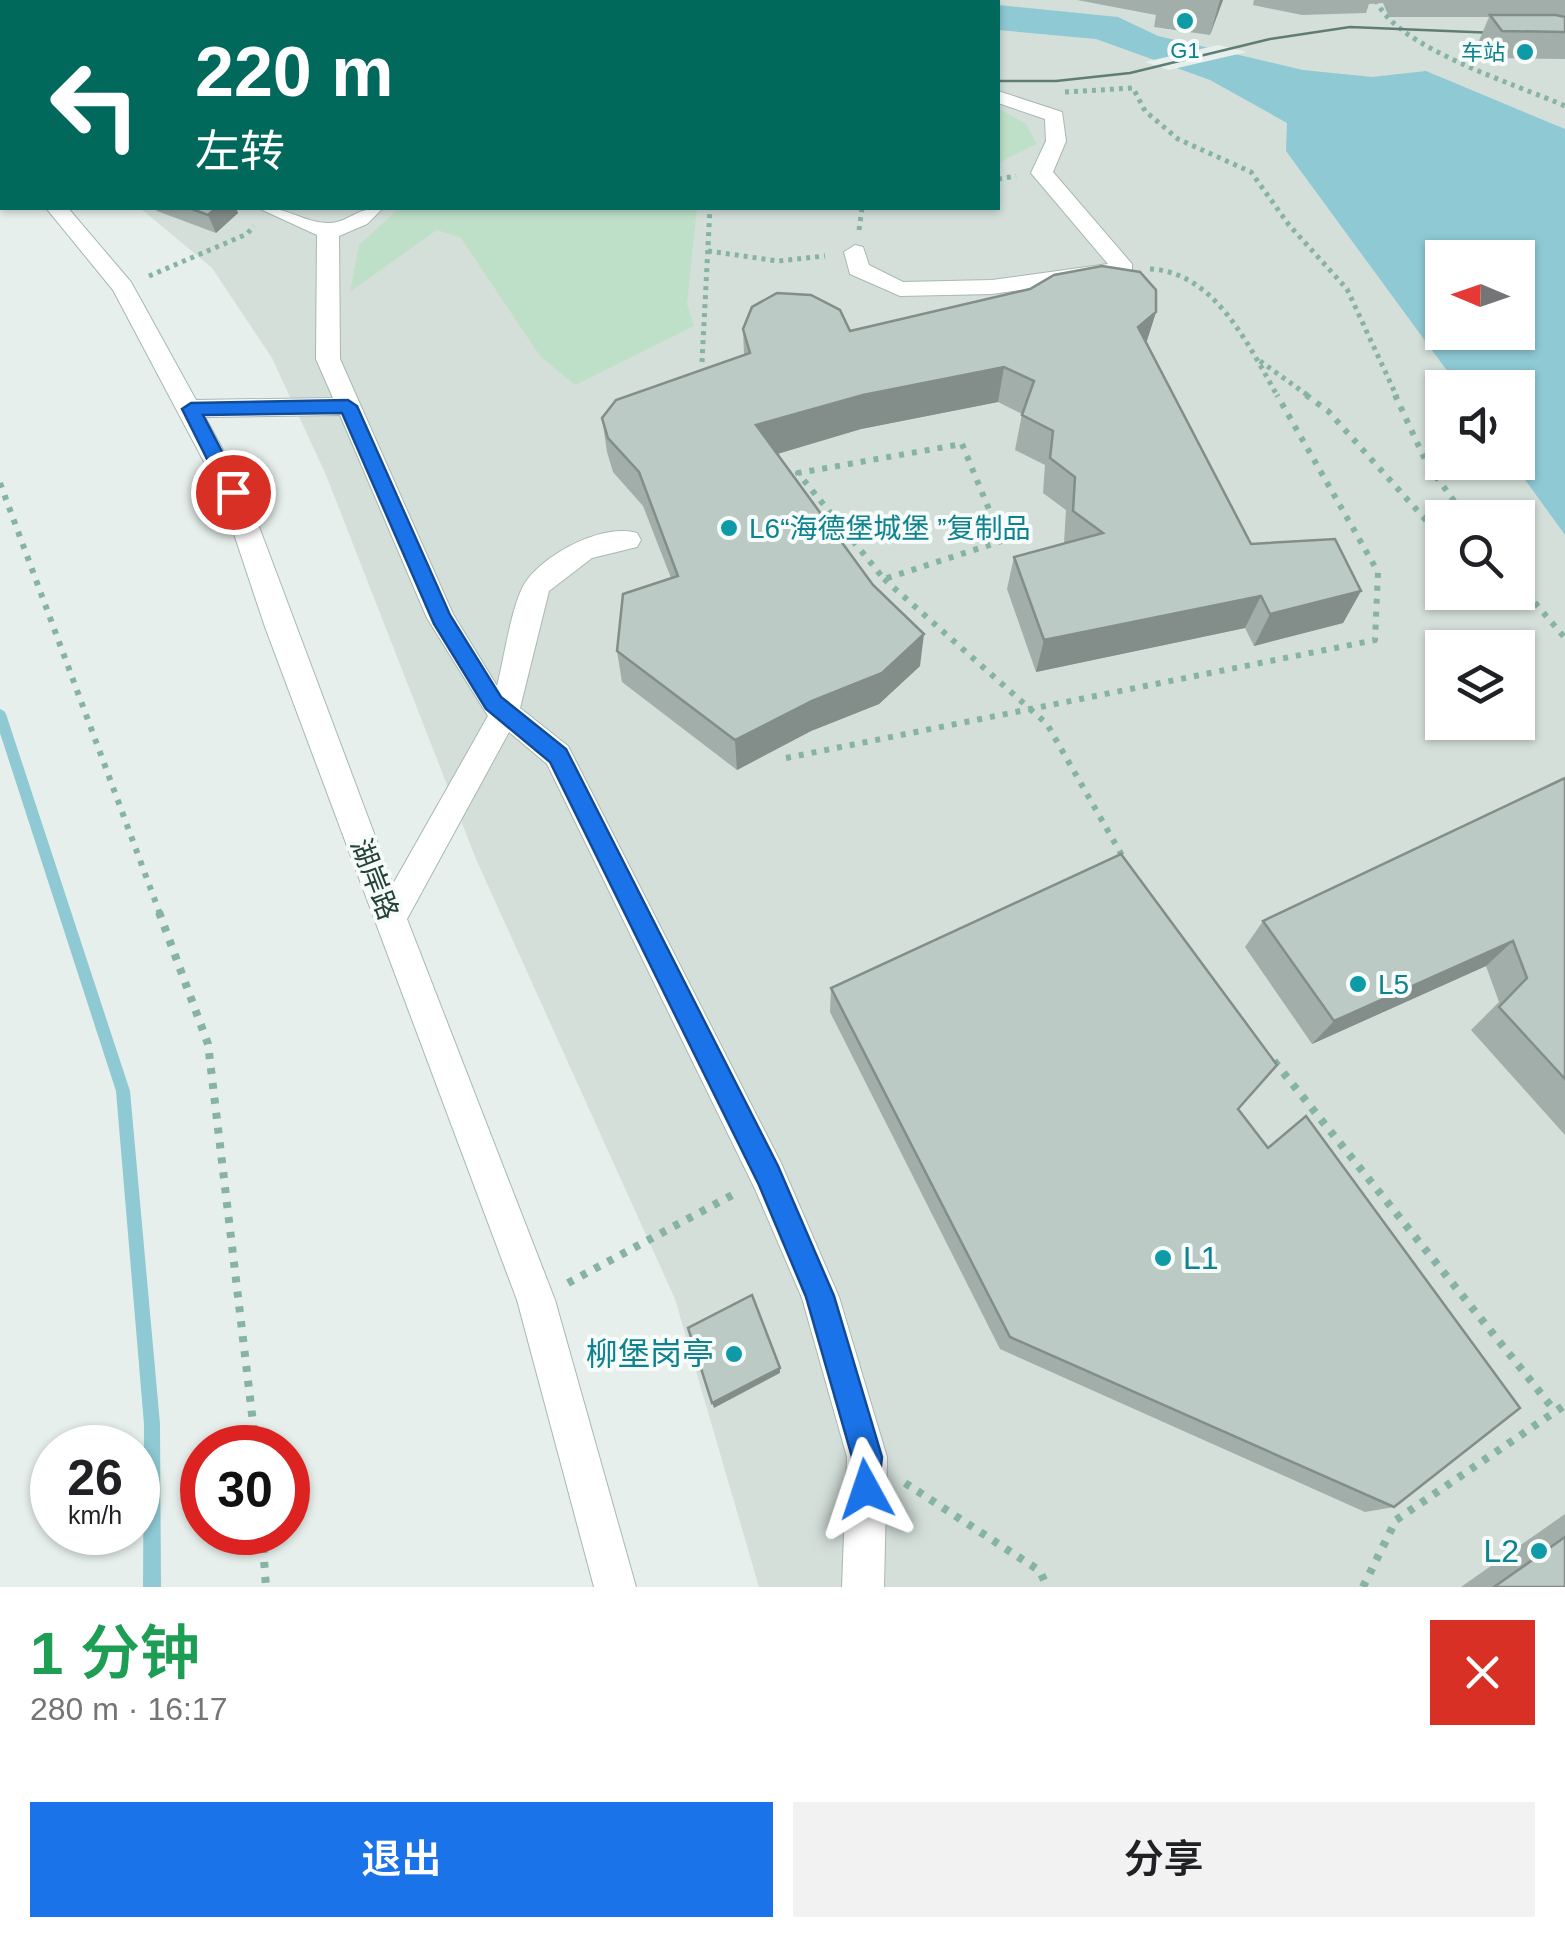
<!DOCTYPE html>
<html lang="zh">
<head>
<meta charset="utf-8">
<style>
  :root { --surface:#fff; --page:#f2f2f2; --text:#202124; --muted:#757577; --accent:#1a73e8 }
  body { margin:0; font-family:Helvetica,"Noto Sans SC",sans-serif; background:var(--page); color:var(--text); height:100vh; display:flex; flex-direction:column; font-size:38px; white-space:nowrap }
  * { box-sizing:border-box; margin:0 }
  p { font-size:32px; color:var(--muted) }
  .icon { flex:none; width:55px; height:55px; fill:none; stroke:currentColor; stroke-width:2; stroke-linecap:round; stroke-linejoin:round }
  .map { position:relative; height:1587px; overflow:hidden }
  .details { display:flex; flex-direction:column; background:var(--surface); flex:1 }
  .details>* { flex:none }
  .banner { position:absolute; left:0px; top:0px; width:1000px; height:210px; box-shadow:0 2px 8px #0004; background:#00695c; color:#fff; overflow:hidden }
  .needle { width:65px; rotate:272deg }
  .tools { position:absolute; left:1425px; top:240px; display:grid; gap:20px }
  .tools a { display:grid; place-items:center; width:110px; height:110px; border-radius:0px; background:var(--surface); box-shadow:0 2px 8px #0004; font-size:50px }
  .speed { position:absolute; left:30px; top:1425px; display:flex; gap:20px; font-size:50px; font-weight:700; text-align:center }
  .speed>* { display:grid; place-content:center; width:130px; height:130px; border-radius:50%; background:var(--surface); box-shadow:0 2px 8px #0004; line-height:1 }
  .speed small { font-size:25px; font-weight:400 }
  .speed .limit { border:15px solid #d22; background:#fff; color:#111 }
  .pin { position:absolute; display:grid; place-items:center; width:85px; height:85px; color:#fff; margin:-42px; border:5px solid #fff; border-radius:50%; box-shadow:0 2px 10px #0007 }
  .me { position:absolute; width:110px; margin:-55px; rotate:355deg; stroke-linejoin:round; filter:drop-shadow(0 0 8px #0008) }
  .turn { display:flex; align-items:center; gap:35px; height:210px; padding:0 30px; font-size:45px }
  .turn .icon { width:130px; height:130px; stroke-width:2.5 }
  .turn b { display:block; font-size:70px; line-height:85px }
  .round { display:grid; place-items:center; flex:none; width:105px; height:105px; border-radius:0px; background:var(--page) }
  .headline { display:flex; align-items:center; justify-content:space-between; height:170px; padding:0 30px }
  h1 { font-size:60px; font-weight:600; line-height:75px; color:#1e9e55 }
  .button { display:flex; gap:20px; margin-top:auto; padding:20px 30px }
  .button a { flex:1; height:115px; border-radius:0px; background:var(--accent); color:#fff; font-size:40px; font-weight:600; line-height:115px; text-align:center }
  .button a+a { background:var(--page); color:var(--text) }
  .map>svg:first-child { display:block }
  .built { fill:#d4dfda; fill-rule:evenodd }
  .green { fill:#bfe0c8 }
  .water { fill:#8ec9d4; fill-rule:evenodd }
  .pier { fill:#e6efeb }
  .lines { fill:none; stroke-linecap:round; stroke-linejoin:round }
  .stream { fill:#8ec9d4; fill-rule:evenodd }
  .minor-casing { stroke:#a8b8b2; stroke-width:2 }
  .path-far2 { stroke:#86b3a5; stroke-width:5; stroke-dasharray:4 5; stroke-linecap:butt }
  .path-far1 { stroke:#86b3a5; stroke-width:6; stroke-dasharray:5 8; stroke-linecap:butt }
  .path { stroke:#86b3a5; stroke-width:8; stroke-dasharray:6 9; stroke-linecap:butt }
  .minor { fill:#fff; fill-rule:evenodd }
  .tram { stroke:#5f7d75; stroke-width:2.5 }
  .wall { fill:#a1aea9 }
  .shaded-wall { fill:#838d89 }
  .building { fill:#bbcac4; stroke:#838d89; stroke-width:2.5 }
  .route { fill:#1a73e8; stroke:#114b97; stroke-width:2.5 }
  .culture-dot { fill:#0f9aa8; stroke:#f7fbf9; stroke-width:4 }
  .labels { text-anchor:middle; stroke-width:8; stroke-linejoin:round; paint-order:stroke }
  .far-culture-label { font-size:22px; fill:#0d838f; stroke:#f7fbf9 }
  .culture-label { font-size:28px; fill:#0d838f; stroke:#f7fbf9; text-anchor:start }
  .street-label { font-size:28px; fill:#24423a; stroke:#f7fbf9 }
  .near-culture-label { font-size:32px; fill:#0d838f; stroke:#f7fbf9; text-anchor:end }
</style>
</head>
<body>
<div class="map">
<svg width="1565" height="1587" viewBox="0 0 1565 1587">
  <rect width="100%" height="100%" fill="#e6efeb"/>
  <path class="built" d="M0,0H1565V1587H759L675,1299L476,859L326,475L272,358L212,268L140,208H998V2H2V83ZM1442,258H1518V332H1442ZM1442,388H1518V462H1442ZM1442,518H1518V592H1442ZM1442,648H1518V722H1442Z"/>
  <g class="green">
    <path d="M998,108L1026,124L1037,144L998,163Z"/>
    <path d="M399,208H697L687,304L694,326L575,385L540,356L461,238L437,230L350,292L359,245Z"/>
  </g>
  <g class="water">
    <path d="M564,0H941L980,2H570Z"/>
    <path d="M998,5L1118,17L1158,36L1303,70L1372,77L1426,71L1565,129V535L1513,463L1518,462V388L1459,387L1286,151L1287,123L1210,80L1096,39L998,30ZM1442,258H1518V332H1442Z"/>
  </g>
  <path class="pier" d="M1218,45L1247,52L1169,70L1145,62Z"/>
  <g class="lines">
    <path class="stream" d="M0,709L4,711L6,714L130,1091L160,1424L161,1587H143L144,1424L116,1091L0,733Z"/>
    <g class="minor-casing">
      <g id="minor">
        <path d="M0,8L2,9V23L0,22Z"/>
        <path d="M998,91L1062,112L1066,141L1053,172L1132,264V274L992,294L900,296L850,274L844,252L855,245L863,247L869,265L903,282L992,280L1108,264L1031,173L1046,141L1045,119L998,103Z"/>
        <rect x="0" y="139" width="2" height="15"/>
        <path d="M46,208H68L131,282L196,400L333,398L316,359L317,235L258,208C287,206 305,224 330,223C350,222 354,208 383,208L367,224L339,236L340,359L453,614L497,686C504,660 512,599 527,580C547,553 603,523 637,533L641,540L637,547L592,558L549,591L520,708L568,746L781,1163L839,1297L887,1457L884,1587H842L847,1457L802,1298L755,1189L547,764L509,732L407,919L555,1300L636,1587H594L517,1300L265,627L220,492L113,290ZM340,415L427,618L488,716L393,884L246,492L205,417Z"/>
      </g>
    </g>
    <g class="path-far2">
      <path d="M1376,0C1396,48 1516,84 1565,106"/>
      <path d="M1065,92L1133,88L1145,111L1178,139L1251,172L1289,225L1347,289L1397,397"/>
      <path d="M998,179L1016,176"/>
      <path d="M859,230L862,208"/>
      <path d="M708,251L778,261L825,256"/>
      <path d="M1150,269C1215,272 1249,346 1278,397"/>
      <path d="M149,276L247,234L254,226"/>
      <path d="M1260,361L1310,397"/>
      <path d="M702,362L710,208"/>
    </g>
    <g class="path-far1">
      <path d="M1306,395L1328,411L1442,538"/>
      <path d="M1395,395L1428,466L1467,518"/>
      <path d="M962,444L1002,541L884,579L798,473Z"/>
      <path d="M0,483L160,914"/>
      <path d="M884,579L1047,724L1124,859"/>
      <path d="M1518,583L1565,638"/>
      <path d="M786,758L1375,640L1378,572L1277,395"/>
    </g>
    <g class="path">
      <path d="M159,912L208,1044L256,1448"/>
      <path d="M1274,1061L1555,1411"/>
      <path d="M568,1283L738,1192"/>
      <path d="M905,1483L1040,1571L1047,1587"/>
      <path d="M262,1532L266,1587"/>
      <path d="M1363,1587L1396,1520L1565,1405"/>
    </g>
    <use href="#minor" class="minor"/>
    <path class="tram" d="M998,81H1056L1130,73L1270,39L1350,27L1565,36"/>
  </g>
  <g class="wall">
    <path d="M219,0H289L282,2H220Z"/>
    <path d="M365,0H475L473,2H374Z"/>
    <path d="M1077,0H1223L1210,35L1154,27L1156,15Z"/>
    <path d="M1254,0H1565V59L1490,58L1478,43L1489,17H1389L1383,3L1369,4L1366,13L1302,15L1253,5Z"/>
    <path d="M156,208H236L238,213L216,233L157,211Z"/>
    <path d="M1156,312L1146,343L1251,544L1361,591L1343,623L1254,646L1245,628L1036,672L1007,589L1014,557L1064,543L1066,510L1043,493L1045,465L1015,450L1022,414L998,402L861,429L777,454L920,666L879,704L811,731L737,770L622,682L617,651L671,578L643,506L613,472L607,452L602,418L744,355L743,329L850,331Z"/>
    <path d="M1565,778V1135L1471,1030L1499,1002L1486,966L1312,1044L1245,947L1263,921Z"/>
    <path d="M831,988L1238,1109L1394,1507L1365,1512L1000,1349L830,1012Z"/>
    <path d="M1565,1514V1587H1461Z"/>
  </g>
  <g class="shaded-wall">
    <path d="M80,0H102L103,2H81Z"/>
    <path d="M180,0H195L194,2H179Z"/>
    <path d="M267,0H289L282,2H268Z"/>
    <path d="M450,0H475L473,2H451Z"/>
    <path d="M1220,0H1223L1210,35Z"/>
    <path d="M216,208H236L238,213L216,233L208,215Z"/>
    <path d="M1156,312L1145,347L1138,327Z"/>
    <path d="M1004,367L998,402L861,429L757,460L756,425L863,395Z"/>
    <path d="M1361,591L1343,623L1254,646L1270,614Z"/>
    <path d="M1261,596L1245,628L1036,672L1044,640Z"/>
    <path d="M924,634L920,666L879,704L811,731L737,770L735,740Z"/>
    <path d="M1513,941L1486,966L1312,1044L1334,1021Z"/>
    <path d="M780,1368V1373L714,1408L712,1403Z"/>
  </g>
  <g class="building">
    <path d="M106,0H180L179,2H104Z"/>
    <path d="M1490,15H1556L1565,17V32L1502,31Z"/>
    <path d="M189,208H216L208,215Z"/>
    <path d="M1102,266L1140,272L1156,290V312L1138,327L1251,544L1335,539L1361,591L1270,614L1261,596L1044,640L1014,557L1103,533L1073,511L1075,477L1050,458L1053,431L1022,415L1034,381L1004,367L863,395L756,425L873,585L924,634L882,673L812,701L735,740L617,651L623,594L678,576L639,472L608,438L602,418L616,400L750,353L743,329L752,307L777,293L811,295L840,310L850,331L1030,289L1054,275Z"/>
    <path d="M1565,778V1079L1499,1007L1527,978L1513,941L1334,1021L1263,921Z"/>
    <path d="M1121,854L1277,1065L1238,1109L1268,1148L1306,1116L1520,1408L1394,1507L1010,1337L831,988Z"/>
    <path d="M752,1295L780,1368L712,1403L688,1328Z"/>
    <path d="M1565,1537V1587H1494Z"/>
  </g>
  <path class="route" d="M348,400L357,406L450,615L501,697L566,749L778,1166L834,1296L882,1457L877,1500L866,1504L856,1500L851,1489L852,1457L806,1297L759,1185L550,762L486,709L434,624L342,413L203,415L243,492L233,499L226,497L182,409L191,403Z"/>
  <g class="culture-dot">
    <circle cx="1185" cy="21" r="10"/>
    <circle cx="1525" cy="52" r="10"/>
    <circle cx="729" cy="528" r="10"/>
    <circle cx="1358" cy="984" r="10"/>
    <circle cx="1163" cy="1258" r="10"/>
    <circle cx="734" cy="1354" r="10"/>
    <circle cx="1539" cy="1551" r="10"/>
  </g>
  <g class="labels">
    <g class="far-culture-label">
      <text x="1185" y="58">G1</text>
      <text x="1505" y="60" text-anchor="end">车站</text>
    </g>
    <g class="culture-label">
      <text x="749" y="538">L6“海德堡城堡 ”复制品</text>
      <text x="1378" y="994">L5</text>
    </g>
    <g class="street-label">
      <text transform="translate(375 879) rotate(69)" y="10">湖岸路</text>
    </g>
    <g class="near-culture-label">
      <text x="1183" y="1269" text-anchor="start">L1</text>
      <text x="714" y="1365">柳堡岗亭</text>
      <text x="1519" y="1562">L2</text>
    </g>
  </g>
</svg>
<div class="tools">
<a><svg class="needle" viewBox="-14 -14 28 28"><path d="M0-13l5 13h-10z" fill="#e53935"/><path d="M0 13l5-13h-10z" fill="#757577"/></svg></a>
<a><svg class="icon" aria-label="sound" viewBox="0 0 24 24"><path d="M4 9h4l5-4v14l-5-4H4zM17 9q2 3 0 6"/></svg></a>
<a><svg class="icon" aria-label="search" viewBox="0 0 24 24"><circle cx="10" cy="10" r="6"/><path d="M15 15l6 6"/></svg></a>
<a><svg class="icon" aria-label="layers" viewBox="0 0 24 24"><path d="M12 4l9 5-9 5-9-5zM3 14l9 5 9-5"/></svg></a>
</div>
<div class="speed"><div>26<small>km/h</small></div><div class="limit">30</div></div>
<div class="pin" style="left:233px;top:492px;background:#d93025"><svg class="icon" aria-label="arrive" viewBox="0 0 24 24"><path d="M6 21V4h12l-3 4 3 4H6"/></svg></div>
<svg class="me" style="left:866px;top:1489px" viewBox="-20 -20 40 40"><path d="M0-17L14 15 0 8-14 15z" fill="#1a73e8" stroke="#fff" stroke-width="4"/></svg>
<div class="banner">
<div class="turn"><svg class="icon" aria-label="left" viewBox="0 0 24 24"><path d="M17 20v-9H6M10 6l-5 5 5 5"/></svg><div><b>220 m</b>左转</div></div>
</div>
</div>
<section class="details">
<div class="headline"><div><h1>1 分钟</h1><p>280 m · 16:17</p></div><a class="round" style="background:#d93025;color:#fff"><svg class="icon" aria-label="close" viewBox="0 0 24 24"><path d="M6 6l12 12M18 6L6 18"/></svg></a></div>
<div class="button"><a>退出</a><a>分享</a></div>
</section>
</body>
</html>
